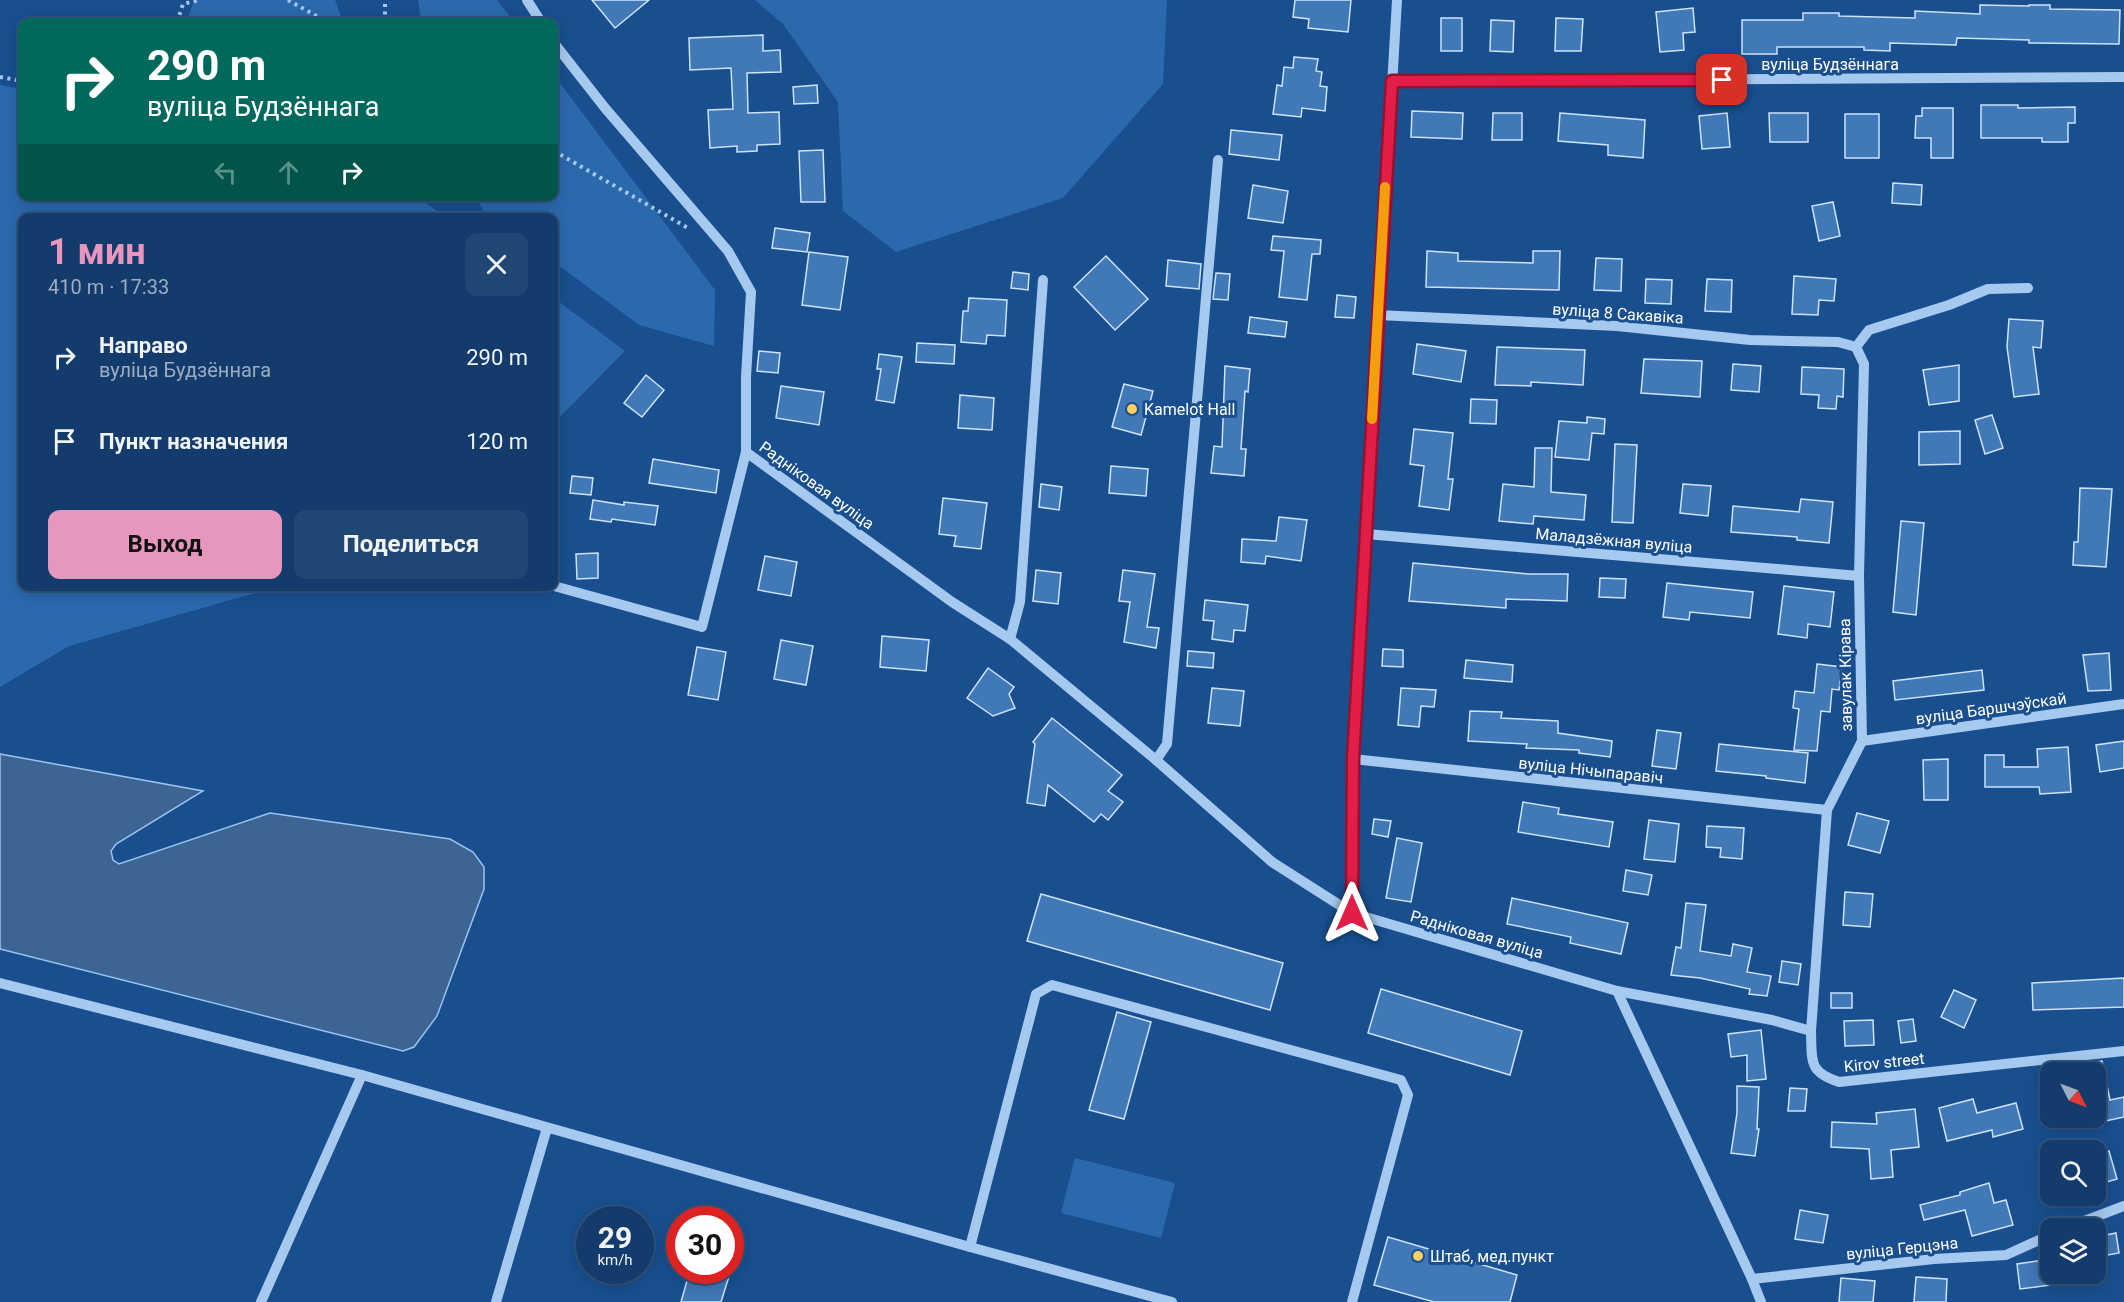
<!DOCTYPE html>
<html lang="ru">
<head>
<meta charset="utf-8">
<style>
  :root { --surface:#133b6b; --page:#204673; --text:#f1f3f6; --muted:#9dadc1; --line:#32557e; --accent:#e797bd }
  body { margin:0; font-family:Roboto,sans-serif; background:var(--page); color:var(--text); height:100vh; display:flex; flex-direction:column; font-size:22px; white-space:nowrap }
  * { box-sizing:border-box; margin:0 }
  p { font-size:20px; color:var(--muted) }
  .icon { flex:none; width:33px; height:33px; fill:none; stroke:currentColor; stroke-width:2; stroke-linecap:round; stroke-linejoin:round }
  .map { position:relative; flex:1; overflow:hidden }
  .sheet { position:absolute; left:18px; top:213px; width:540px; height:378px; display:flex; flex-direction:column; background:var(--surface); border-radius:12px; box-shadow:0 3px 15px #0003,0 0 0 2px var(--line) }
  .sheet>* { flex:none }
  .banner { position:absolute; left:18px; top:18px; width:540px; height:183px; border-radius:12px; box-shadow:0 3px 15px #0003,0 0 0 2px var(--line); background:#00695c; color:#fff; overflow:hidden }
  .needle { width:39px; rotate:132deg }
  .tools { position:absolute; left:2040px; top:1062px; display:grid; gap:12px }
  .tools a { display:grid; place-items:center; width:66px; height:66px; border-radius:12px; background:var(--surface); box-shadow:0 3px 15px #0003,0 0 0 2px var(--line); font-size:30px }
  .speed { position:absolute; left:576px; top:1206px; display:flex; gap:12px; font-size:30px; font-weight:700; text-align:center }
  .speed>* { display:grid; place-content:center; width:78px; height:78px; border-radius:50%; background:var(--surface); box-shadow:0 3px 15px #0003,0 0 0 2px var(--line); line-height:1 }
  .speed small { font-size:15px; font-weight:400 }
  .speed .limit { border:9px solid #d22; background:#fff; color:#111 }
  .pin { position:absolute; display:grid; place-items:center; width:51px; height:51px; color:#fff; margin:-26px; border-radius:12px; box-shadow:0 3px 9px #0006 }
  .me { position:absolute; width:66px; margin:-33px; rotate:0deg; stroke-linejoin:round; filter:drop-shadow(0 0 4px #0008) }
  .turn { display:flex; align-items:center; gap:21px; height:126px; padding:0 30px; font-size:27px }
  .turn .icon { width:78px; height:78px; stroke-width:2.5 }
  .turn b { display:block; font-size:42px; line-height:51px }
  .lanes { display:flex; align-items:center; height:57px; padding:0 30px; background:#0003; justify-content:center; gap:30px; direction:ltr }
  .lanes .off { opacity:.35 }
  .round { display:grid; place-items:center; flex:none; width:63px; height:63px; border-radius:12px; background:var(--page) }
  .headline { display:flex; align-items:center; justify-content:space-between; height:102px; padding:0 30px }
  h1 { font-size:36px; font-weight:700; line-height:45px; color:var(--accent) }
  .cta { display:flex; gap:12px; margin-top:auto; padding:12px 30px }
  .cta a { flex:1; height:69px; border-radius:12px; background:var(--accent); color:#111; font-size:24px; font-weight:700; line-height:69px; text-align:center }
  .cta a+a { background:var(--page); color:var(--text) }
  ul { padding:0; list-style:none }
  li { display:flex; align-items:center; gap:18px; height:84px; padding:0 30px }
  li div { flex:1 }
  li b { display:block; font-size:22px }
  li em { font-style:normal }
  .map>svg:first-child { display:block }
  .green { fill:#2b69ad }
  .water { fill:#3d6593; stroke:#99c4f1; stroke-width:1.5 }
  .building { fill:#4178b7; stroke:#cce2fb; stroke-width:1.5 }
  .lines { fill:none; stroke-linecap:round; stroke-linejoin:round }
  .path { stroke:#a6c9ef; stroke-width:4; stroke-dasharray:3 4.5; stroke-linecap:butt }
  .minor { stroke:#a6c9ef; stroke-width:10 }
  .route-casing { stroke:#92132f; stroke-width:15 }
  .route { stroke:#e11d48; stroke-width:10 }
  .slow { stroke:#f59e0b; stroke-width:10 }
  .poi-dot { fill:#ffcf64; stroke:#194f8f; stroke-width:2 }
  .labels { text-anchor:middle; stroke-width:6; stroke-linejoin:round; paint-order:stroke }
  .street-label { font-size:16px; fill:#fff; stroke:#194f8f }
  .poi-label { font-size:16px; fill:#fff; stroke:#194f8f; text-anchor:start }
</style>
</head>
<body>
<div class="map">
<svg width="2124" height="1302" viewBox="0 0 2124 1302">
  <rect width="100%" height="100%" fill="#194f8f"/>
  <g class="green">
    <path d="M194,0H335L343,22H187Z"/>
    <path d="M418,0H497L514,22H421Z"/>
    <path d="M755,0H1167L1163,84L1063,198L896,252L843,211L838,102L783,24Z"/>
    <path d="M554,75L715,290L714,346L639,325L554,262V218L493,217L483,210L475,197L554,196Z"/>
    <path d="M0,85L22,89V196L417,197L446,217L22,218V586L276,587L69,646L0,687Z"/>
    <path d="M554,298L625,351L554,423Z"/>
    <path d="M1075,1158L1175,1183L1161,1238L1061,1213Z"/>
  </g>
  <path class="water" d="M0,754L203,791L116,844L111,851L113,860L119,864L270,813L450,839L473,852L484,867V889L437,1016L414,1047L403,1051L0,949Z"/>
  <g class="building">
    <path d="M592,0H649L615,28Z"/>
    <path d="M1295,0H1351L1348,32L1308,28L1309,19L1293,17Z"/>
    <path d="M1980,5L2029,6V5H2050V9L2120,10L2119,44L2029,43V40L1957,38L1956,45L1890,43V51L1864,50V47H1777V54H1742V20H1803V13H1839V16L1915,18V11L1980,14Z"/>
    <path d="M1693,8L1695,32L1683,33L1684,50L1660,52L1656,12Z"/>
    <rect x="1441" y="18" width="21" height="33"/>
    <path d="M1556,18L1583,19L1581,51H1555Z"/>
    <path d="M1491,20L1514,21L1513,52L1490,51Z"/>
    <path d="M763,35V51L780,50L781,72L747,73L748,113L779,112L780,144L757,145V151L737,152V146L710,148L708,110L733,109L731,68L690,70L689,38Z"/>
    <path d="M1294,57L1318,59L1316,71L1322,72L1320,86L1327,87L1325,111L1302,108L1301,117L1273,114L1277,85L1282,86L1284,67L1293,68Z"/>
    <path d="M817,85L818,103L794,104L793,87Z"/>
    <path d="M1981,105H2018V108L2075,107V123H2068V142H2042V138H1981Z"/>
    <path d="M1922,108H1953V158H1931V138H1915L1916,116H1922Z"/>
    <path d="M1412,111L1463,113L1462,139L1411,137Z"/>
    <path d="M1493,113H1522V140H1492Z"/>
    <path d="M1560,113L1645,120L1643,158L1608,155V145L1558,141Z"/>
    <path d="M1727,113L1730,147L1702,149L1699,116Z"/>
    <path d="M1769,113H1808V142H1770Z"/>
    <rect x="1845" y="114" width="34" height="44"/>
    <path d="M1231,130L1282,135L1279,160L1229,154Z"/>
    <path d="M823,150L825,202H801L799,151Z"/>
    <path d="M1893,183L1922,185L1921,205L1892,203Z"/>
    <path d="M1253,185L1288,191L1283,223L1248,218Z"/>
    <path d="M1833,202L1840,236L1819,241L1812,206Z"/>
    <path d="M775,228L810,233L807,252L772,248Z"/>
    <path d="M1273,236L1321,240L1320,254H1312L1307,300L1279,297L1284,251L1271,250Z"/>
    <path d="M1427,251L1458,253V261L1533,263V251H1560L1559,290L1426,287Z"/>
    <path d="M809,252L848,257L840,310L802,305Z"/>
    <path d="M1106,256L1148,299L1115,330L1074,287Z"/>
    <path d="M1596,258L1622,259L1621,291L1594,290Z"/>
    <path d="M1168,260L1201,264L1199,289L1166,286Z"/>
    <path d="M1013,272L1029,274L1028,290L1011,288Z"/>
    <path d="M1216,273L1230,274L1228,300L1213,299Z"/>
    <path d="M1794,276L1836,279L1834,301L1819,300L1818,315L1792,314Z"/>
    <path d="M1646,279L1672,280L1671,304L1645,303Z"/>
    <path d="M1707,279L1732,280L1731,312L1705,311Z"/>
    <path d="M1337,295L1356,297L1354,318L1335,317Z"/>
    <path d="M969,298L1007,300L1005,336L987,335L986,344L961,342L963,311H968Z"/>
    <path d="M1250,317L1287,322L1285,337L1248,333Z"/>
    <path d="M2009,319L2043,321L2041,348L2033,347L2039,394L2014,397L2007,347Z"/>
    <path d="M917,343L955,345L954,364L916,362Z"/>
    <path d="M1417,344L1466,351L1461,382L1413,374Z"/>
    <path d="M1497,347L1585,350L1583,385L1531,382V386L1495,385Z"/>
    <path d="M759,351L780,353L778,373L757,371Z"/>
    <path d="M879,354L902,357L894,403L876,400L881,369H877Z"/>
    <path d="M1644,359L1702,361L1700,397L1641,393Z"/>
    <path d="M1733,364L1761,366L1759,392L1731,390Z"/>
    <path d="M1959,365V401L1929,405L1923,370Z"/>
    <path d="M1225,366L1250,369L1248,392L1245,391L1241,449H1246L1244,476L1211,473L1214,446L1222,447Z"/>
    <path d="M1802,367L1844,369L1843,397L1837,396L1836,409L1818,408L1819,395L1801,394Z"/>
    <path d="M646,375L664,390L642,417L624,403Z"/>
    <path d="M1124,384L1153,391L1141,435L1112,427Z"/>
    <path d="M781,386L824,392L819,425L776,418Z"/>
    <path d="M960,395L994,398L992,430L958,428Z"/>
    <path d="M1471,399L1497,400L1496,424L1470,423Z"/>
    <path d="M1992,415L2003,448L1985,454L1975,420Z"/>
    <path d="M1587,417L1605,419L1604,434L1592,433L1589,460L1555,457L1559,421L1587,423Z"/>
    <path d="M1414,429L1453,433L1448,479H1453L1449,510L1419,506L1424,466L1410,464Z"/>
    <path d="M1960,431V464L1919,465V432Z"/>
    <path d="M1615,444L1637,445L1633,523L1612,522Z"/>
    <path d="M1535,448H1552L1551,492L1586,495L1584,520L1534,516L1533,524L1499,521L1503,484L1534,487Z"/>
    <path d="M653,459L719,470L716,493L649,483Z"/>
    <path d="M1111,466L1148,469L1146,496L1109,493Z"/>
    <path d="M572,476L593,478L591,495L570,493Z"/>
    <path d="M1041,484L1062,487L1059,510L1039,507Z"/>
    <path d="M1683,484L1711,486L1708,516L1680,513Z"/>
    <path d="M2080,488L2112,489L2106,567L2073,565L2074,542H2078Z"/>
    <path d="M943,498L987,503L981,549L954,546L956,536L939,534Z"/>
    <path d="M1801,499L1833,502L1829,543L1797,540V537L1731,532L1733,506L1799,512Z"/>
    <path d="M593,500L624,505V502L658,506L655,525L612,519L611,522L590,519Z"/>
    <path d="M1279,517L1307,520L1301,561L1266,556L1265,564L1241,562L1242,539L1276,541Z"/>
    <path d="M1901,521L1924,523L1916,615L1893,612Z"/>
    <path d="M598,553V578L577,579L576,554Z"/>
    <path d="M765,556L797,562L791,596L758,590Z"/>
    <path d="M1413,563L1529,574H1568L1567,601L1506,599V608L1409,601Z"/>
    <path d="M1036,570L1061,573L1058,604L1033,601Z"/>
    <path d="M1123,570L1155,574L1147,627L1159,628L1156,648L1124,642L1130,602L1119,601Z"/>
    <path d="M1600,578L1626,579L1625,598L1599,597Z"/>
    <path d="M1667,583L1753,592L1750,618L1690,612L1689,620L1663,617Z"/>
    <path d="M1784,586L1834,592L1830,627L1808,624L1807,638L1778,634Z"/>
    <path d="M1205,600L1248,605L1245,631L1234,630L1233,642L1212,639L1214,621L1203,620Z"/>
    <path d="M882,636L929,640L926,671L880,667Z"/>
    <path d="M781,640L813,646L806,685L774,679Z"/>
    <path d="M697,647L726,652L718,700L688,695Z"/>
    <path d="M1383,649L1403,650V667L1382,666Z"/>
    <path d="M1188,651L1214,653L1213,668L1187,666Z"/>
    <path d="M2109,653L2111,690L2088,691L2083,655Z"/>
    <path d="M1466,660L1513,665L1512,682L1464,678Z"/>
    <path d="M1817,664L1842,667L1839,690L1832,689L1830,712L1821,711L1817,751L1794,750L1799,709L1793,708L1795,691L1814,693Z"/>
    <path d="M988,668L1014,687L1009,694L1015,708L993,716L967,698Z"/>
    <path d="M1982,670L1984,690L1895,700L1893,681Z"/>
    <path d="M1212,688L1244,691L1240,726L1208,723Z"/>
    <path d="M1401,688L1436,690L1434,707L1421,706L1419,727L1398,725Z"/>
    <path d="M1470,711L1502,712L1501,718L1558,721V733L1612,741L1611,752L1610,757L1579,753V750L1526,748L1527,744L1468,741Z"/>
    <path d="M1052,718L1122,775L1108,791L1123,802L1108,820L1101,814L1094,822L1048,785L1045,806L1027,803L1035,744L1033,742Z"/>
    <path d="M1657,730L1681,733L1676,769L1652,766Z"/>
    <path d="M2124,741V768L2100,772L2096,745Z"/>
    <path d="M1719,744L1808,753L1805,783L1766,778V776L1716,771Z"/>
    <path d="M2068,747L2071,792L2040,794L2039,787H1985V755H2004V767H2038L2037,749Z"/>
    <path d="M1948,759V800H1924L1923,760Z"/>
    <path d="M1523,802L1559,808L1558,814L1613,822L1609,847L1518,832Z"/>
    <path d="M1857,813L1889,821L1880,853L1848,845Z"/>
    <path d="M1374,819L1391,821L1388,837L1372,834Z"/>
    <path d="M1649,820L1679,824L1675,862L1644,859Z"/>
    <path d="M1707,826L1744,828L1742,859L1720,857L1721,848L1706,847Z"/>
    <path d="M1397,838L1422,843L1411,902L1386,898Z"/>
    <path d="M1626,870L1652,875L1648,895L1623,891Z"/>
    <path d="M1845,892L1873,894L1870,927L1843,925Z"/>
    <path d="M1041,894L1283,963L1270,1010L1027,941Z"/>
    <path d="M1512,898L1628,923L1621,954L1570,943L1571,937L1507,924Z"/>
    <path d="M1686,903L1706,905L1700,951L1731,956L1733,944L1752,948L1747,972L1771,976L1767,996L1749,994L1750,989L1700,978L1671,975L1676,947L1681,948Z"/>
    <path d="M1782,961L1801,964L1798,985L1779,982Z"/>
    <path d="M2124,978V1007L2033,1010L2032,983Z"/>
    <path d="M1381,989L1522,1031L1510,1075L1368,1033Z"/>
    <path d="M1954,990L1976,1000L1964,1028L1941,1017Z"/>
    <rect x="1831" y="993" width="21" height="15"/>
    <path d="M1117,1012L1151,1022L1124,1119L1089,1110Z"/>
    <path d="M1913,1019L1916,1041L1901,1043L1898,1021Z"/>
    <path d="M1873,1020L1874,1045L1845,1046L1844,1021Z"/>
    <path d="M1761,1030L1766,1079L1747,1081V1055L1731,1057L1728,1034Z"/>
    <path d="M2102,1061L2110,1100L2124,1097V1117L2096,1123V1062Z"/>
    <path d="M1737,1086L1759,1087L1757,1129H1759L1755,1156L1731,1153L1737,1113Z"/>
    <path d="M1790,1088L1807,1089L1805,1111H1788Z"/>
    <path d="M1973,1099L1977,1113L2016,1103L2023,1129L1993,1137L1992,1130L1947,1141L1939,1108Z"/>
    <path d="M1915,1109L1919,1147L1891,1150L1893,1177L1871,1179L1869,1149L1831,1147L1832,1122L1877,1124L1876,1113Z"/>
    <path d="M2109,1151L2117,1179L2096,1185V1155Z"/>
    <path d="M1989,1183L1994,1203L2006,1200L2013,1225L1972,1236L1965,1210L1924,1220L1920,1205L1960,1195V1192Z"/>
    <path d="M1800,1210L1828,1215L1823,1243L1795,1239Z"/>
    <path d="M2116,1233L2119,1253L2096,1257V1237Z"/>
    <path d="M1388,1237L1517,1275L1510,1302H1434L1374,1285Z"/>
    <path d="M2050,1259V1285L2020,1289L2017,1264Z"/>
    <path d="M690,1270H731L721,1302H681Z"/>
    <path d="M1916,1277L1947,1279L1946,1302H1914Z"/>
    <path d="M1841,1278L1875,1281L1873,1302H1839Z"/>
  </g>
  <g class="lines">
    <g class="path">
      <path d="M288,0L327,22"/>
      <path d="M177,22L183,4L199,0"/>
      <path d="M385,22V0"/>
      <path d="M0,77L22,81"/>
      <path d="M554,151L688,228"/>
    </g>
    <g class="minor">
      <path d="M527,0L541,22"/>
      <path d="M554,43L605,108L728,251L751,292L746,377V452L952,602L1010,639L1156,760L1272,862L1352,913L1617,991L1772,1020L1811,1031C1812,1061 1808,1072 1839,1082L2124,1051"/>
      <path d="M1392,81L2124,77"/>
      <path d="M1377,315L1617,326L1750,340L1838,342L1856,347"/>
      <path d="M1856,347L1869,330L1949,305L1988,289L2028,288"/>
      <path d="M1366,534L1859,576"/>
      <path d="M554,586L702,627L746,452"/>
      <path d="M1010,639L1020,602L1043,280"/>
      <path d="M1862,741L2124,704"/>
      <path d="M1353,759L1827,810"/>
      <path d="M1156,760L1167,744L1218,160"/>
      <path d="M1352,913L1353,759L1397,0"/>
      <path d="M0,983L362,1075L970,1247L1172,1302"/>
      <path d="M1617,991L1752,1279L1761,1302"/>
      <path d="M1811,1031L1827,810L1862,741L1859,576L1864,364L1856,347"/>
      <path d="M2066,1228L2124,1206"/>
      <path d="M970,1247L1036,994L1052,985L1401,1080L1408,1095L1352,1302"/>
      <path d="M1752,1279L1934,1259L2006,1255L2050,1235"/>
      <path d="M261,1302L362,1075"/>
      <path d="M496,1302L547,1128"/>
    </g>
  </g>
  <g class="lines">
    <g class="route-casing">
      <path id="route" d="M1352,913L1353,759L1392,81L1722,80"/>
    </g>
    <use href="#route" class="route"/>
    <path class="slow" d="M1372,419L1385,187"/>
  </g>
  <g class="poi-dot">
    <circle cx="1132" cy="409" r="6"/>
    <circle cx="1418" cy="1256" r="6"/>
  </g>
  <g class="labels">
    <g class="street-label">
      <text x="1830" y="70">вуліца Будзённага</text>
      <text transform="translate(1618 313) rotate(4)" y="6">вуліца 8 Сакавіка</text>
      <text transform="translate(817 485) rotate(36)" y="6">Радніковая вуліца</text>
      <text transform="translate(1614 540) rotate(5)" y="6">Маладзёжная вуліца</text>
      <text transform="translate(1845 675) rotate(-91)" y="6">завулак Кірава</text>
      <text transform="translate(1991 708) rotate(-8)" y="6">вуліца Баршчэўскай</text>
      <text transform="translate(1591 770) rotate(6)" y="6">вуліца Нічыпаравіч</text>
      <text transform="translate(1477 934) rotate(16)" y="6">Радніковая вуліца</text>
      <text transform="translate(1884 1062) rotate(-6)" y="6">Kirov street</text>
      <text transform="translate(1902 1248) rotate(-6)" y="6">вуліца Герцэна</text>
    </g>
    <g class="poi-label">
      <text x="1144" y="415">Kamelot Hall</text>
      <text x="1430" y="1262">Штаб, мeд.пункт</text>
    </g>
  </g>
</svg>
<div class="tools">
<a><svg class="needle" viewBox="-14 -14 28 28"><path d="M0-13l5 13h-10z" fill="#e53935"/><path d="M0 13l5-13h-10z" fill="#9dadc1"/></svg></a>
<a><svg class="icon" aria-label="search" viewBox="0 0 24 24"><circle cx="10" cy="10" r="6"/><path d="M15 15l6 6"/></svg></a>
<a><svg class="icon" aria-label="layers" viewBox="0 0 24 24"><path d="M12 4l9 5-9 5-9-5zM3 14l9 5 9-5"/></svg></a>
</div>
<div class="speed"><div>29<small>km/h</small></div><div class="limit">30</div></div>
<div class="pin" style="left:1722px;top:80px;background:#d93025"><svg class="icon" aria-label="arrive" viewBox="0 0 24 24"><path d="M6 21V4h12l-3 4 3 4H6"/></svg></div>
<svg class="me" style="left:1352px;top:913px" viewBox="-20 -20 40 40"><path d="M0-17L14 15 0 8-14 15z" fill="#e11d48" stroke="#fff" stroke-width="4"/></svg>
<div class="banner">
<div class="turn"><svg class="icon" aria-label="right" viewBox="0 0 24 24"><path d="M7 20v-9h11M14 6l5 5-5 5"/></svg><div><b>290 m</b>вуліца Будзённага</div></div>
<div class="lanes"><svg class="icon off" aria-label="left" viewBox="0 0 24 24"><path d="M17 20v-9H6M10 6l-5 5 5 5"/></svg><svg class="icon off" aria-label="ahead" viewBox="0 0 24 24"><path d="M12 20V5M6 11l6-6 6 6"/></svg><svg class="icon" aria-label="right" viewBox="0 0 24 24"><path d="M7 20v-9h11M14 6l5 5-5 5"/></svg></div>
</div>
<section class="sheet">
<div class="headline"><div><h1>1 мин</h1><p>410 m · 17:33</p></div><a class="round"><svg class="icon" aria-label="close" viewBox="0 0 24 24"><path d="M6 6l12 12M18 6L6 18"/></svg></a></div>
<ul>
<li><svg class="icon" aria-label="right" viewBox="0 0 24 24"><path d="M7 20v-9h11M14 6l5 5-5 5"/></svg><div><b>Направо</b><p>вуліца Будзённага</p></div><em>290 m</em></li>
<li><svg class="icon" aria-label="arrive" viewBox="0 0 24 24"><path d="M6 21V4h12l-3 4 3 4H6"/></svg><div><b>Пункт назначения</b></div><em>120 m</em></li>
</ul>
<div class="cta"><a>Выход</a><a>Поделиться</a></div>
</section>
</div>
</body>
</html>
